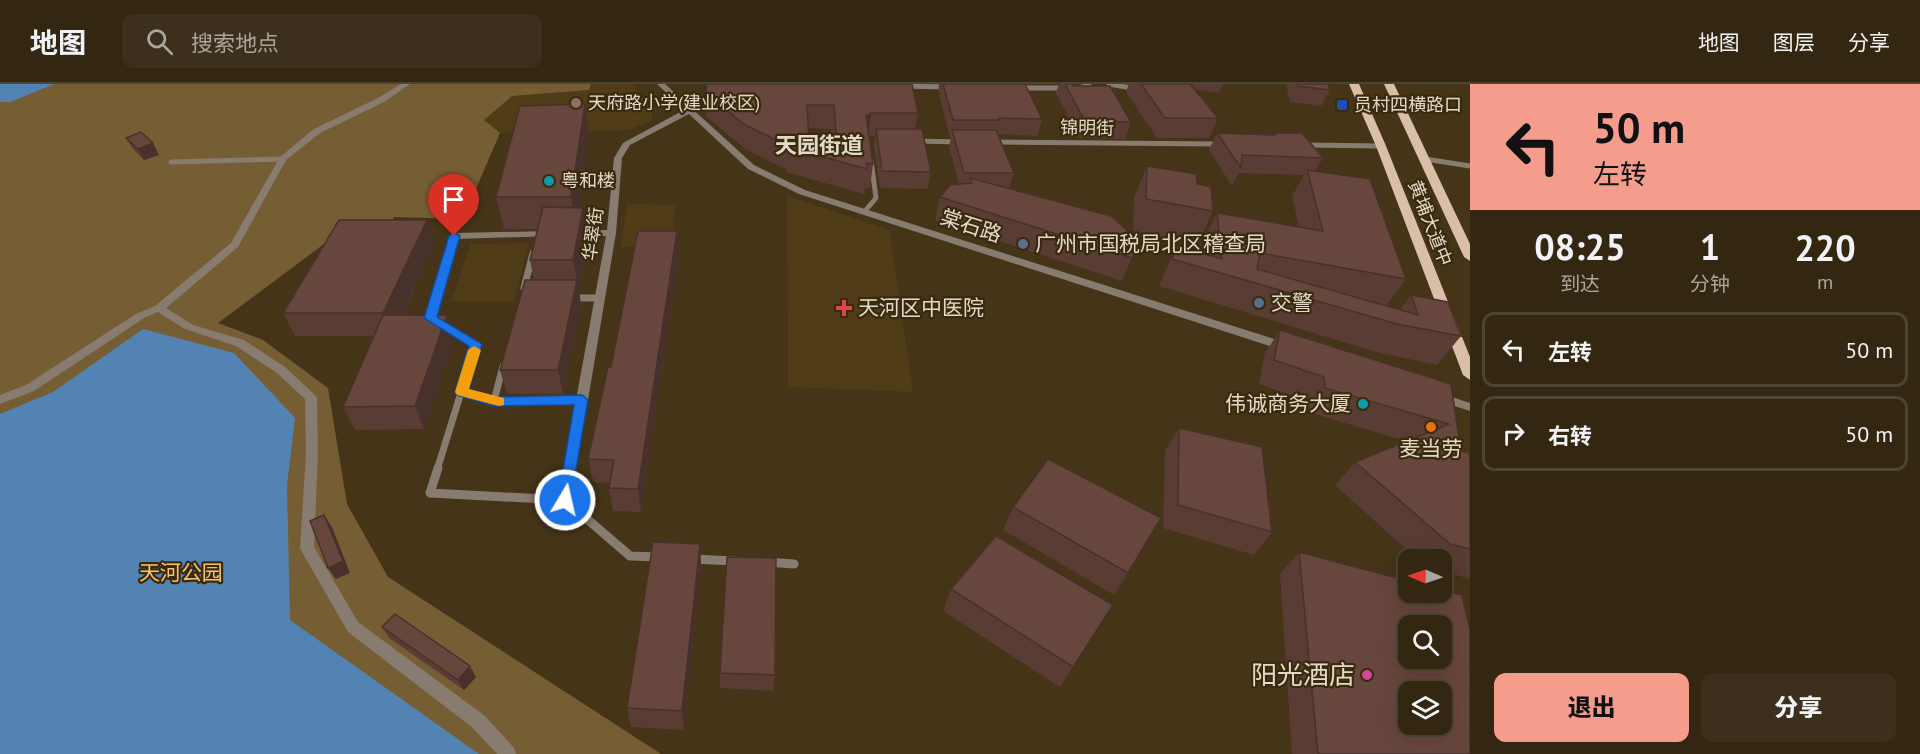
<!DOCTYPE html>
<html lang="zh">
<head>
<meta charset="utf-8">
<style>
  :root { --surface:#342712; --page:#3c2f1b; --text:#f1f3f6; --muted:#a9a59f; --line:#4e4432; --accent:#f49d8c }
  body { margin:0; font-family:"PT Sans","Noto Sans SC",sans-serif; background:var(--page); color:var(--text); height:100vh; display:flex; flex-direction:column; font-size:22px; white-space:nowrap }
  * { box-sizing:border-box; margin:0 }
  p { font-size:20px; color:var(--muted) }
  .icon { flex:none; width:33px; height:33px; fill:none; stroke:currentColor; stroke-width:2; stroke-linecap:round; stroke-linejoin:round }
  .map { position:relative; flex:1; overflow:hidden }
  .side { display:flex; flex-direction:column; background:var(--surface); width:450px }
  .side>* { flex:none }
  .banner { background:#f49d8c; color:#111; overflow:hidden }
  .needle { width:39px; rotate:272deg }
  .buttons { position:absolute; left:1398px; top:465px; display:grid; gap:12px }
  .buttons a { display:grid; place-items:center; width:54px; height:54px; border-radius:12px; background:var(--surface); box-shadow:0 6px 24px #0002,0 0 0 2px var(--line); font-size:30px }
  .pin { position:absolute; display:grid; place-items:center; width:51px; height:51px; color:#fff; margin:-62px -26px; border-radius:50% 50% 50% 0; rotate:-45deg; box-shadow:0 0 6px #0007 }
  .pin .icon { rotate:45deg }
  .me { position:absolute; width:66px; margin:-33px; rotate:9deg; stroke-linejoin:round; filter:drop-shadow(0 0 4px #0008) }
  .turn { display:flex; align-items:center; gap:21px; height:126px; padding:0 24px; font-size:27px }
  .turn .icon { width:78px; height:78px; stroke-width:2.5 }
  .turn b { display:block; font-size:42px; line-height:51px }
  .eta { display:flex; justify-content:space-evenly; align-items:center; height:102px; text-align:center }
  .eta b { font-size:36px; font-weight:800; line-height:42px }
  .action { display:flex; gap:12px; margin-top:auto; padding:12px 24px }
  .action a { flex:1; height:69px; border-radius:12px; background:var(--accent); color:#111; font-size:24px; font-weight:800; line-height:69px; text-align:center }
  .action a+a { background:var(--page); color:var(--text) }
  ul { padding:0; list-style:none }
  li { display:flex; align-items:center; gap:18px; height:75px; margin:0 12px 9px; padding:0 12px; border:3px solid var(--line); border-radius:12px }
  li div { flex:1 }
  li b { display:block; font-size:22px }
  li em { font-style:normal }
  header { display:flex; align-items:center; gap:36px; box-sizing:border-box; height:84px; padding:0 30px; background:var(--surface); border-bottom:2px solid var(--line) }
  header strong { font-size:28px }
  nav { display:flex; gap:33px; margin-inline-start:auto; font-size:21px }
  .search { width:420px; height:54px; background:var(--page); display:flex; align-items:center; gap:15px; box-sizing:border-box; padding:0 21px; border-radius:12px; color:var(--muted); font-size:22px }
  main { display:flex; flex:1; min-height:0 }
  .map>svg:first-child { display:block }
  .built { fill:#513c18 }
  .green { fill:#765e34 }
  .water { fill:#5383b3 }
  .lines { fill:none; stroke-linecap:round; stroke-linejoin:round }
  .service-far2 { stroke:#887c71; stroke-width:5 }
  .service-far1 { stroke:#887c71; stroke-width:7 }
  .service { stroke:#887c71; stroke-width:9 }
  .pedestrian { fill:#887c71; fill-rule:evenodd }
  .minor { fill:#887c71; fill-rule:evenodd }
  .primary { fill:#d9bfa9; fill-rule:evenodd }
  .wall { fill:#593c34; fill-rule:evenodd }
  .shaded-wall { fill:#48312b }
  .building { fill:#67463d; stroke:#48312b; stroke-width:1.5; fill-rule:evenodd }
  .route { fill:#1a73e8; stroke:#114b97; stroke-width:1.5 }
  .slow { fill:#f59e0b }
  .education-dot { fill:#8d6e63; stroke:#3a2a0d; stroke-width:2 }
  .transit-dot { fill:#1a4fb4; stroke:#3a2a0d; stroke-width:2 }
  .culture-dot { fill:#0f9aa8; stroke:#3a2a0d; stroke-width:2 }
  .service-dot { fill:#5c6f8a; stroke:#3a2a0d; stroke-width:2 }
  .health-dot { fill:#e0444e; stroke:#3a2a0d; stroke-width:2 }
  .food-dot { fill:#e8710a; stroke:#3a2a0d; stroke-width:2 }
  .hotel-dot { fill:#d1479c; stroke:#3a2a0d; stroke-width:2 }
  .labels { text-anchor:middle; stroke-width:4.5; stroke-linejoin:round; paint-order:stroke }
  .far-poi-label { font-size:18px; fill:#e3d9c9; stroke:#3a2a0d; text-anchor:start }
  .far-street-label { font-size:18px; fill:#e3d9c9; stroke:#3a2a0d }
  .street-label { font-size:21px; fill:#e3d9c9; stroke:#3a2a0d }
  .poi-label { font-size:21px; fill:#e3d9c9; stroke:#3a2a0d; text-anchor:start }
  .park-label { font-size:21px; fill:#f7c36b; stroke:#3a2a0d }
  .far-district-label { font-size:22px; font-weight:bold; fill:#e3d9c9; stroke:#3a2a0d }
  .near-poi-label { font-size:26px; fill:#e3d9c9; stroke:#3a2a0d; text-anchor:end }
</style>
</head>
<body>
<header>
<strong>地图</strong>
<div class="search"><svg class="icon" aria-label="search" viewBox="0 0 24 24"><circle cx="10" cy="10" r="6"/><path d="M15 15l6 6"/></svg>搜索地点</div>
<nav><a>地图</a><a>图层</a><a>分享</a></nav>
</header>
<main>
<div class="map">
<svg width="1470" height="670" viewBox="0 0 1470 670">
  <rect width="100%" height="100%" fill="#453418"/>
  <g class="built">
    <path d="M591,0H632L652,26V36L629,46L500,49L483,37L512,12L589,6Z"/>
    <path d="M787,112L889,146L913,308L788,303Z"/>
    <path d="M627,120L675,121L671,163H621Z"/>
    <path d="M529,159L514,217H451L471,160Z"/>
  </g>
  <path class="green" d="M0,0H591L589,6L512,12L484,36L500,49L463,135L394,133L385,152L332,154L218,239L263,256L328,304L347,420L388,493L661,670H0Z"/>
  <g class="water">
    <path d="M0,0H54L10,18H0Z"/>
    <path d="M143,245L234,269L295,334L287,401L290,536L479,670H0V330L53,308Z"/>
  </g>
  <g class="lines">
    <g class="service-far2">
      <path d="M1109,0L1137,5"/>
      <path d="M902,2L947,3"/>
      <path d="M1019,4H1080L1089,0"/>
      <path d="M915,57L960,58"/>
      <path d="M993,58L1221,60"/>
      <path d="M1305,61L1381,62"/>
      <path d="M1425,75L1470,82"/>
      <path d="M171,78L283,75"/>
      <path d="M865,127L876,114L871,76"/>
      <path d="M450,168L455,152"/>
    </g>
    <g class="service-far1">
      <path d="M524,204L533,169"/>
      <path d="M571,214H600"/>
      <path d="M435,237L430,234L451,166"/>
      <path d="M462,307L494,317L582,316L570,386"/>
      <path d="M494,317L503,282"/>
      <path d="M437,386L476,260L445,243"/>
    </g>
    <g class="service">
      <path d="M438,384L430,409L565,416L630,472L658,473"/>
      <path d="M565,416L570,384"/>
      <path d="M691,475L736,477"/>
      <path d="M766,478L794,480"/>
    </g>
    <path class="pedestrian" d="M401,0H410L384,18L320,49L286,76L238,163L166,224L193,241L244,256L285,283L315,311L317,314L318,370L314,463L358,538L485,632L514,664L516,670H497L473,644L348,548L302,468L300,464L306,370L305,315L277,289L236,262L185,245L158,228L144,234L34,307L0,320V311L26,301L136,230L155,222L231,159L280,73L314,45L378,14Z"/>
    <g class="minor">
      <path d="M657,0H665L754,81L805,106L1290,260L1292,263L1286,267L1282,266L799,110L748,85L689,30L630,61L622,74L616,149L588,316L582,320L578,319L576,316L606,152H571L566,149L571,146H607L614,74L623,59L684,26Z"/>
      <path d="M550,147L555,150L553,152L455,155L450,152L455,149Z"/>
      <path d="M1440,309L1470,319V327L1436,316L1434,313L1436,310Z"/>
    </g>
    <g class="primary">
      <path d="M1349,0H1359L1386,62L1470,273V296L1463,291L1376,62Z"/>
      <path d="M1384,0H1394L1470,160V177L1464,173Z"/>
    </g>
  </g>
  <g class="wall">
    <path d="M939,0H1025L1042,35L1038,52L998,50L1014,89L1009,104L1139,157L1122,197L935,136L940,113L959,100L949,63L951,53H950L938,7Z"/>
    <path d="M1059,0H1073V2L1131,38L1125,55L1079,54L1056,9Z"/>
    <path d="M1129,0H1223L1219,9L1194,5L1218,34L1209,54H1157L1126,8Z"/>
    <path d="M1286,0H1328L1330,6L1321,22L1290,18Z"/>
    <path d="M706,9L918,29L915,45L931,88L928,105L880,104L874,62L875,52H869L873,80L870,104H865L864,110L786,88V85L745,65L706,32ZM808,44L831,45L833,60L809,59Z"/>
    <path d="M585,20L589,50L579,124L588,156L579,208L581,220L563,310H507L500,286L534,196L530,176L538,145H504L496,113Z"/>
    <path d="M1217,49L1271,51L1273,49L1323,74L1315,87L1406,195L1386,222L1400,226L1411,211L1461,252L1437,281L1376,268L1159,202L1164,190L1177,162L1204,170L1203,157L1217,129L1299,143L1292,112L1304,91L1239,89L1232,102L1209,66Z"/>
    <path d="M126,54L159,71L144,76L133,65Z"/>
    <path d="M1147,82L1197,100L1213,127L1198,159L1133,147L1134,113Z"/>
    <path d="M677,147L679,171L641,428L613,427L609,404L610,399L593,398L588,375L611,283Z"/>
    <path d="M434,159L403,231L455,254L424,345L355,346L343,323L374,252H295L283,229Z"/>
    <path d="M1280,246L1451,300L1461,367L1470,374V495L1442,487V476H1418L1335,401L1355,378L1406,357L1308,328L1307,317L1259,300L1265,269Z"/>
    <path d="M1179,344L1272,448L1254,471L1163,444L1165,367Z"/>
    <path d="M1013,423L1128,489L1114,511L1003,446Z"/>
    <path d="M700,460L701,482L684,646L631,643L627,624Z"/>
    <path d="M1299,468L1470,670H1292L1280,490Z"/>
    <path d="M951,505L1113,521L1060,603L943,527Z"/>
    <path d="M382,543L476,593L464,606L389,554Z"/>
    <path d="M720,589L775,591L773,607L720,604Z"/>
  </g>
  <g class="shaded-wall">
    <path d="M585,20L589,50L577,144L571,113Z"/>
    <path d="M871,29L868,52L866,32Z"/>
    <path d="M153,59L159,71L144,76L138,65Z"/>
    <path d="M583,124L588,156L579,208L581,220L563,310L558,286L577,197L573,176Z"/>
    <path d="M427,136L434,159L393,252L383,229Z"/>
    <path d="M677,147L679,171L641,428L638,405Z"/>
    <path d="M447,231L455,254L424,345L415,322Z"/>
    <path d="M324,431L332,443L350,489L336,495L328,484Z"/>
    <path d="M700,460L701,482L684,646L682,627Z"/>
    <path d="M470,582L476,593L464,606L458,596Z"/>
  </g>
  <g class="building">
    <path d="M707,0H912L918,29H871L866,32L873,80L866,79L867,85L787,63V61L745,41L706,9ZM807,21H834L837,60L809,59Z"/>
    <path d="M943,0H1025L1042,35L999,34L1000,36H953Z"/>
    <path d="M1065,0H1073V2H1110L1131,38L1085,37Z"/>
    <path d="M1141,0H1190L1218,34H1165Z"/>
    <path d="M1298,0H1328L1330,6L1298,2Z"/>
    <path d="M585,20L571,113H496L520,22Z"/>
    <path d="M876,45H922L931,88L882,87Z"/>
    <path d="M952,46H996L1014,89H964Z"/>
    <path d="M141,48L153,59L138,65L126,54Z"/>
    <path d="M1217,49L1275,51L1273,49H1302L1323,74L1242,71L1241,84Z"/>
    <path d="M1147,82L1196,90L1197,100L1211,103L1213,127L1146,115Z"/>
    <path d="M1307,86L1370,95L1406,195L1260,169L1257,185L1418,231L1411,211L1448,218L1461,252L1397,240L1172,175L1177,162L1222,175L1217,129L1323,147Z"/>
    <path d="M970,94L1111,132L1139,157L1132,174L940,113L950,101L972,99Z"/>
    <path d="M543,123L583,124L573,176H530Z"/>
    <path d="M339,136H427L383,229H283Z"/>
    <path d="M638,147H677L638,405L609,404L614,376L588,375L608,283H611Z"/>
    <path d="M525,196H577L558,286H500Z"/>
    <path d="M383,231H447L415,322L343,323Z"/>
    <path d="M1280,246L1451,300L1461,367L1469,369L1470,374V465L1450,460L1355,378L1449,340L1325,304L1324,293L1274,276Z"/>
    <path d="M1179,344L1262,363L1272,448L1178,421Z"/>
    <path d="M1048,375L1161,434L1128,489L1013,423Z"/>
    <path d="M324,431L343,477L328,484L310,437Z"/>
    <path d="M996,452L1113,521L1073,583L951,505Z"/>
    <path d="M653,458L700,460L682,627L627,624Z"/>
    <path d="M1299,468L1408,497V508H1442V506L1462,511L1470,546V670H1318ZM1408,542H1442V574H1408ZM1408,608H1442V640H1408Z"/>
    <path d="M727,473L776,474L775,591L720,589Z"/>
    <path d="M395,530L470,582L458,596L382,543Z"/>
  </g>
  <path class="route" d="M454,148L460,152L437,233L482,260L469,305L494,313L582,311L588,316L570,420L565,421L558,416L574,321L494,322L457,311L455,308L469,262L424,234L449,152Z"/>
  <path class="slow" d="M474,262L481,266L469,305L504,314V321L499,322L457,311L455,308L468,266Z"/>
  <circle class="education-dot" cx="576" cy="19" r="6"/>
  <rect class="transit-dot" x="1336" y="15" width="12" height="12" rx="3"/>
  <g class="culture-dot">
    <circle cx="549" cy="97" r="6"/>
    <circle cx="1363" cy="320" r="6"/>
  </g>
  <g class="service-dot">
    <circle cx="1023" cy="160" r="6"/>
    <circle cx="1259" cy="219" r="6"/>
  </g>
  <path class="health-dot" d="M841 215h6v6h6v6h-6v6h-6v-6h-6v-6h6z"/>
  <circle class="food-dot" cx="1431" cy="343" r="6"/>
  <circle class="hotel-dot" cx="1367" cy="591" r="6"/>
  <g class="labels">
    <g class="far-poi-label">
      <text x="588" y="25">天府路小学(建业校区)</text>
      <text x="1354" y="27">员村四横路口</text>
      <text x="561" y="103">粤和楼</text>
    </g>
    <g class="far-street-label">
      <text transform="translate(1087 44) rotate(1)" y="6">锦明街</text>
      <text transform="translate(1430 139) rotate(69)" y="6">黄埔大道中</text>
      <text transform="translate(593 150) rotate(-82)" y="6">华翠街</text>
    </g>
    <g class="street-label">
      <text transform="translate(971 142) rotate(18)" y="7">棠石路</text>
    </g>
    <g class="poi-label">
      <text x="1035" y="167">广州市国税局北区稽查局</text>
      <text x="1271" y="226">交警</text>
      <text x="858" y="231">天河区中医院</text>
      <text x="1351" y="327" text-anchor="end">伟诚商务大厦</text>
      <text x="1431" y="372" text-anchor="middle">麦当劳</text>
    </g>
    <g class="park-label">
      <text x="181" y="496">天河公园</text>
    </g>
    <g class="far-district-label">
      <text x="819" y="69">天园街道</text>
    </g>
    <g class="near-poi-label">
      <text x="1355" y="600">阳光酒店</text>
    </g>
  </g>
</svg>
<div class="buttons">
<a><svg class="needle" viewBox="-14 -14 28 28"><path d="M0-13l5 13h-10z" fill="#e53935"/><path d="M0 13l5-13h-10z" fill="#a9a59f"/></svg></a>
<a><svg class="icon" aria-label="search" viewBox="0 0 24 24"><circle cx="10" cy="10" r="6"/><path d="M15 15l6 6"/></svg></a>
<a><svg class="icon" aria-label="layers" viewBox="0 0 24 24"><path d="M12 4l9 5-9 5-9-5zM3 14l9 5 9-5"/></svg></a>
</div>
<div class="pin" style="left:454px;top:152px;background:#d93025"><svg class="icon" aria-label="arrive" viewBox="0 0 24 24"><path d="M6 21V4h12l-3 4 3 4H6"/></svg></div>
<svg class="me" style="left:565px;top:416px" viewBox="-20 -20 40 40"><circle r="17" fill="#1a73e8" stroke="#fff" stroke-width="3"/><path d="M0-11L8 9 0 5-8 9z" fill="#fff"/></svg>
</div>
<section class="side">
<div class="banner">
<div class="turn"><svg class="icon" aria-label="left" viewBox="0 0 24 24"><path d="M17 20v-9H6M10 6l-5 5 5 5"/></svg><div><b>50 m</b>左转</div></div>
</div>
<div class="eta">
<div><b>08:25</b><p>到达</p></div>
<div><b>1</b><p>分钟</p></div>
<div><b>220</b><p>m</p></div>
</div>
<ul>
<li><svg class="icon" aria-label="left" viewBox="0 0 24 24"><path d="M17 20v-9H6M10 6l-5 5 5 5"/></svg><div><b>左转</b></div><em>50 m</em></li>
<li><svg class="icon" aria-label="right" viewBox="0 0 24 24"><path d="M7 20v-9h11M14 6l5 5-5 5"/></svg><div><b>右转</b></div><em>50 m</em></li>
</ul>
<div class="action"><a>退出</a><a>分享</a></div>
</section>
</main>
</body>
</html>
